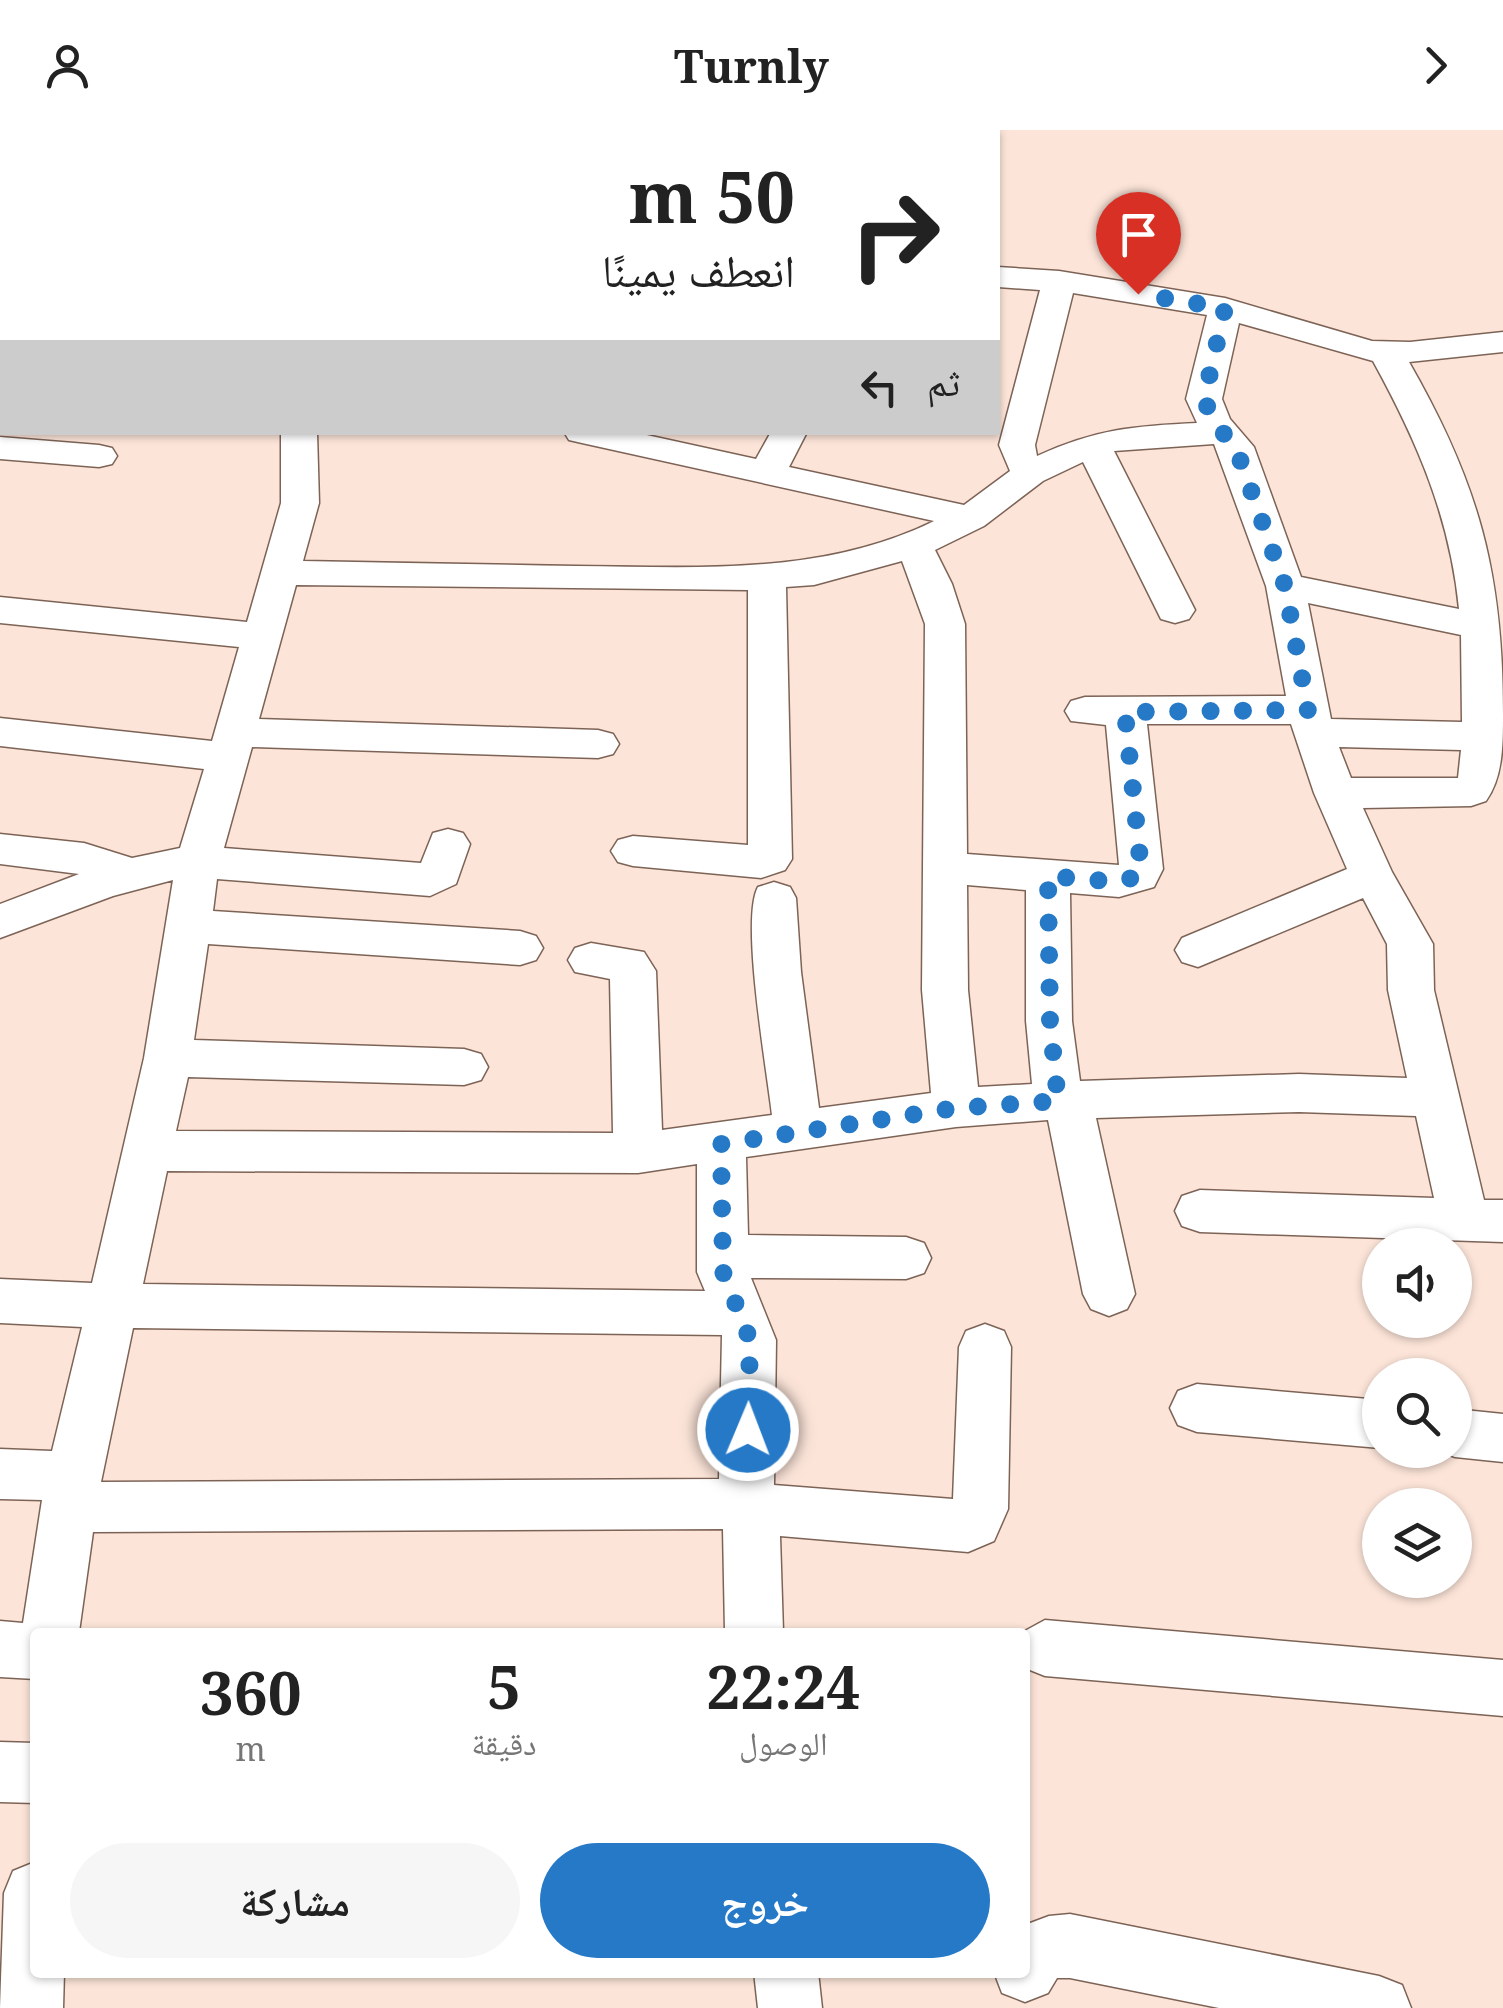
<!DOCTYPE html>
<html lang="ar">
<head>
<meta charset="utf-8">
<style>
  :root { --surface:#fff; --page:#f6f6f6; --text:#222; --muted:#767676; --accent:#2579c7 }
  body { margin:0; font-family:"Noto Serif","Noto Naskh Arabic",serif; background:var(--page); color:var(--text); direction:rtl; height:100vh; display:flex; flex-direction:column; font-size:38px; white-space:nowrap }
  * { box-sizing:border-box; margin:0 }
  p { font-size:32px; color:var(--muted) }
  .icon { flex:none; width:55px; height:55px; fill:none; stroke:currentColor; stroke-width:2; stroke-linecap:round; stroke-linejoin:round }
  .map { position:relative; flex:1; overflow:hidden; direction:ltr }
  .side { position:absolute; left:30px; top:1498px; width:1000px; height:350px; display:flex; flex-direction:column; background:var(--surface); border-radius:10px; box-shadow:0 2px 8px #0004; direction:rtl }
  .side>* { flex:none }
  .guide { position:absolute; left:0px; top:0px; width:1000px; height:305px; box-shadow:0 2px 8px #0004; direction:rtl; background:#fff; color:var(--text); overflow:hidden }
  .tools { position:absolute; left:1362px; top:1098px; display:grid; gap:20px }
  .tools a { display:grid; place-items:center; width:110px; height:110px; border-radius:50%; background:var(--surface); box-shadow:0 2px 8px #0004; font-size:50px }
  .pin { position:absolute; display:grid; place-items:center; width:85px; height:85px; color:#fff; margin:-102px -42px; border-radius:50% 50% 50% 0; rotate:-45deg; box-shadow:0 0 10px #0007 }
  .pin .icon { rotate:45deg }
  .me { position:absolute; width:110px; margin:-55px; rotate:1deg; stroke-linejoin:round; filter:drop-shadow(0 0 8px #0008) }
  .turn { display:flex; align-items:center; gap:35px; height:210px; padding:0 40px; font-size:45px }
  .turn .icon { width:130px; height:130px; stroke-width:2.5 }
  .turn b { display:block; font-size:70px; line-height:85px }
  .then { display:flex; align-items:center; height:95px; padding:0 40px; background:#0003; gap:20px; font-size:38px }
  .eta { display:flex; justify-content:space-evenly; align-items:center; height:170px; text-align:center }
  .eta b { font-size:60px; font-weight:700; line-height:70px }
  .button { display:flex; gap:20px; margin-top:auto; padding:20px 40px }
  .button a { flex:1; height:115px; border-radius:60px; background:var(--accent); color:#fff; font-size:40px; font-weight:700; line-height:115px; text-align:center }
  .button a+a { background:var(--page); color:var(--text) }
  header { display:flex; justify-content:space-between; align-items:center; height:130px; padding:0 40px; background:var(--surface); font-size:45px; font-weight:700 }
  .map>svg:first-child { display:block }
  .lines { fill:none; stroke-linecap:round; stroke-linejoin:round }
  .street-casing { stroke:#7d6356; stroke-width:3 }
  .street { fill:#fff; fill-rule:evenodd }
  .route { stroke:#2579c7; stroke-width:18; stroke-dasharray:0 32.4 }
</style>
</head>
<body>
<header><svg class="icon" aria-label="forward" viewBox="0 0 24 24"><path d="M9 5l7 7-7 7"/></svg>Turnly<svg class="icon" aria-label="person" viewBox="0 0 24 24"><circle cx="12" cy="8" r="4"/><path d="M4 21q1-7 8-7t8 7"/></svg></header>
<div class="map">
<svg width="1503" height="1878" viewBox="0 0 1503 1878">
  <rect width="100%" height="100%" fill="#fce4d8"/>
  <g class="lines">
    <g class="street-casing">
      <g id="street">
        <rect x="0" y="42" width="2" height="19"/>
        <path d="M998,137L1059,141L1225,168L1372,211L1410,212L1503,202V222L1409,232C1479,354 1503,443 1503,584C1503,615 1503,647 1486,671L1471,676L1363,678L1392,742L1433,814L1434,860L1484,1070H1503V1112L1200,1102L1182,1096L1175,1081L1182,1066L1200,1060L1434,1068L1416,986L1299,982L1096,988L1135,1164L1127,1179L1109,1186L1091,1179L1083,1164L1048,990L956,997L746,1027L748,1105L906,1107L924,1113L931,1128L924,1143L906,1149L751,1148L776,1210L774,1355L953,1369L959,1217L966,1201L985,1194L1004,1201L1011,1217L1008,1379L994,1411L968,1422L780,1406L783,1502H725L723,1399L93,1402L79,1502H35V1549L0,1547V1491L23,1493L42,1370L0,1369V1319L52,1321L82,1197L0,1193V1149L92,1153L144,928L173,750L113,766L0,808V774L79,744L0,734V704L84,713L132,728L180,718L204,639L0,616V588L212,611L239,517L0,493V467L247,492L281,373V302H317L319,373L303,431C394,433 485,434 576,436C698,437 822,446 934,391L582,313L569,310L564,302H633L756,329L771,302H807L789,337L964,375L1010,341L999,315L1040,160L998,157ZM1073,163L1207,185L1186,269L1197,293C1134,296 1096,299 1037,326L1035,315ZM1239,193L1373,231C1417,311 1450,387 1459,479L1301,447L1254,317L1230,289L1222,269ZM1214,314L1266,456L1286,566L1085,567L1071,571L1065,581L1071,591L1106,595L1119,735L967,724L965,494L952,454L935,420L984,396L1043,351L1083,332L1161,489L1175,493L1189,489L1195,480L1114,321ZM902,431L925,494L922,860L931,963L819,978L801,842L796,768L790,757L774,752L758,757C740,789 767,940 772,985L662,1000L656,841L644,822L591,813L575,818L568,830L575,842L610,849L613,1003L176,1001L188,947L464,955L481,950L488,937L481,924L464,919L194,910L208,814L520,835L536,830L543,818L536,806L520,801L213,781L217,749L430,766L456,754L470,714L463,703L448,699L433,703L421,733L224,718L252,617L598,628L613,624L619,614L613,604L598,600L259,589L296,455L748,460V715L633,706L618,710L611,721L618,732L633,736L761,748L785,740L792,729L786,457L814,455ZM1308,473L1461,505L1462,592L1331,589ZM1147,594H1291L1314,663L1347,739L1182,808L1175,820L1182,832L1198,837L1363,768L1387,814L1388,860L1407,948L1299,944L1080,951L1072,891L1070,763L1119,767L1154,757L1163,739ZM1339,617L1461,620L1458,648H1351ZM967,755L1026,760V891L1032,954L978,957L968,860ZM697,1034V1142L705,1161L143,1154L167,1041L638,1043ZM133,1198L722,1205L719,1349L101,1352Z"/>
        <rect x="0" y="212" width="2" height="21"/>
        <path d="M0,307L99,315L112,318L117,326L112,334L99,337L0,329Z"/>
        <path d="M1197,1254L1380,1270V1318L1197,1302L1178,1295L1170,1278L1178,1261Z"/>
        <path d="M1455,1279L1503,1284V1332L1455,1327L1436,1320H1455Z"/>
        <path d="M1045,1490L1503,1530V1586L1045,1546L1025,1538L1023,1502Z"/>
        <path d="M0,1612L35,1613V1673L0,1672Z"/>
        <path d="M35,1732V1842H64L63,1878H0L4,1763L13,1741Z"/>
        <path d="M1070,1784L1379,1846L1402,1855L1411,1878H1219L1070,1848H1057L1048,1863L1025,1872L1002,1863L994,1842H1025V1795L1049,1786Z"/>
        <path d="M754,1842H818L822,1878H758Z"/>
      </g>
    </g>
    <use href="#street" class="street"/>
  </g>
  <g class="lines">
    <path class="route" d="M748,1300L750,1210L723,1142L721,1014L956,978L1058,971L1050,891L1048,746L1119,752L1138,746L1141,739L1125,582L1308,580L1285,456L1236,318L1214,292L1204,269L1225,178L1138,164"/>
  </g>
</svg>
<div class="tools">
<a><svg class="icon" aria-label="sound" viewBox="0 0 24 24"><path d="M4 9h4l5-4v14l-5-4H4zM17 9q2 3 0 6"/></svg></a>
<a><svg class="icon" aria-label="search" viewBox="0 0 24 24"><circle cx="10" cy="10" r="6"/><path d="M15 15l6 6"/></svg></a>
<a><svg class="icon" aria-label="layers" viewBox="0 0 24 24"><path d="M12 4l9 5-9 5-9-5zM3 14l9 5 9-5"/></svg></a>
</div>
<div class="pin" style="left:1138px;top:164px;background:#d93025"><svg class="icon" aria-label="arrive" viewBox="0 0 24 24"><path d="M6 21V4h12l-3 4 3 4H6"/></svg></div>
<svg class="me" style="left:748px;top:1300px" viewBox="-20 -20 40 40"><circle r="17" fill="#2579c7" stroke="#fff" stroke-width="3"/><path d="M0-11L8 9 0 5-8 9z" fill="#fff"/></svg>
<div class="guide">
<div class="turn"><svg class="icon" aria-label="right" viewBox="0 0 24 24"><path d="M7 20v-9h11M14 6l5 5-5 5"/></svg><div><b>50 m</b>انعطف يمينًا</div></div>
<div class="then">ثم<svg class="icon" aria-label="left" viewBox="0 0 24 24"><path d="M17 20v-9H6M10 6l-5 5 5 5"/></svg></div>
</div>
<section class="side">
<div class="eta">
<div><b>22:24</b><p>الوصول</p></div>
<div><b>5</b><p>دقيقة</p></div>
<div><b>360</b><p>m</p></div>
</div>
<div class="button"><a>خروج</a><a>مشاركة</a></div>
</section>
</div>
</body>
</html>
